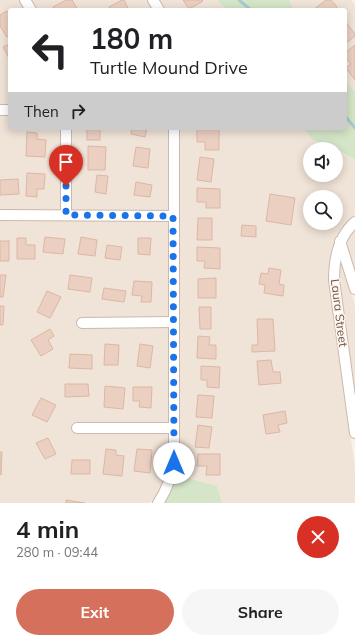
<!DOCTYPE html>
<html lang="en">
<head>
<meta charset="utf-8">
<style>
  :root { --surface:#fff; --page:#f6f6f6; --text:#202124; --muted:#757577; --accent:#d4705c }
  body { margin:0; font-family:Mulish,sans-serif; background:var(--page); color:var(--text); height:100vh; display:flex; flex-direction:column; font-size:15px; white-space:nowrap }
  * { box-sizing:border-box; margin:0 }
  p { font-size:13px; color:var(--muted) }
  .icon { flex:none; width:22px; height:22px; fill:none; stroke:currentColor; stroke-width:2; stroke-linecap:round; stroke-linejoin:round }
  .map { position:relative; height:503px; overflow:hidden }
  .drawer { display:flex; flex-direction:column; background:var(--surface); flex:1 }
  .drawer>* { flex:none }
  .banner { position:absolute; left:8px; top:8px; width:339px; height:122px; border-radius:4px; box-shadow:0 2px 10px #0003; background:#fff; color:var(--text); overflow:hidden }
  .fabs { position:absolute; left:303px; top:142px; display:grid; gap:8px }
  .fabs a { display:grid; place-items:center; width:40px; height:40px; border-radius:50%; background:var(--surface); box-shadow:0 2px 10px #0003; font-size:20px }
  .pin { position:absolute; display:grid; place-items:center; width:34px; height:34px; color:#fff; margin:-41px -17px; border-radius:50% 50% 50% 0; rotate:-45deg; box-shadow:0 0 4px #0007 }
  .pin .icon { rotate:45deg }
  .me { position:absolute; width:44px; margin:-22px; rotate:0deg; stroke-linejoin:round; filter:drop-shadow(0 0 3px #0008) }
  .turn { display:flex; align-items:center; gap:14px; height:84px; padding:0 16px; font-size:18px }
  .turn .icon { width:52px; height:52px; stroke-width:2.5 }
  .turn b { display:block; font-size:28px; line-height:34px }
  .then { display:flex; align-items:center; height:38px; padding:0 16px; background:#0003; gap:8px; font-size:15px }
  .round { display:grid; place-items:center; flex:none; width:42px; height:42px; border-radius:21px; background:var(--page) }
  .overview { display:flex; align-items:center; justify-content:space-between; height:68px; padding:0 16px }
  h1 { font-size:24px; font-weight:700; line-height:30px }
  .cta { display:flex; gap:8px; margin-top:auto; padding:8px 16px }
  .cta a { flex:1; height:46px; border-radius:24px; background:var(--accent); color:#fff; font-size:16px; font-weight:700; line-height:46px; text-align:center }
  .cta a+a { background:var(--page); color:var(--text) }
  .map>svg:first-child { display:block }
  .residential { fill:#f0e3d7; fill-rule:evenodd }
  .green { fill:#d5e5c7 }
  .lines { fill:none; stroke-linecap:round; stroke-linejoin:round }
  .stream { stroke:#a6cdd1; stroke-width:3 }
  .building { fill:#ebd0c2; stroke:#dcb7a5 }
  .minor-casing { stroke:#cab9af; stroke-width:12 }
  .minor { stroke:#fff; stroke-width:10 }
  .route { stroke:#1a73e8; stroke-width:7; stroke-dasharray:0 12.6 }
  .labels { text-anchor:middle; stroke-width:3; stroke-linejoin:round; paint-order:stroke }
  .street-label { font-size:12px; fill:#70594f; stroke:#fdf6ed }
</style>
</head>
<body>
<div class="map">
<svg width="355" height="503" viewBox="0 0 355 503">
  <rect width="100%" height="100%" fill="#f9f1e7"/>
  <g class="residential">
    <path d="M0,0H19L25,10H10V105H0Z"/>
    <path d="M31,0H147L153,10H37Z"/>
    <path d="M159,0H217L227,10H164Z"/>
    <path d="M289,0H351L355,5V92L345,80V10H294Z"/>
    <path d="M0,116H10V128H61V210H0Z"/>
    <path d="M71,128H169L168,210H71Z"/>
    <path d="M178,128H303L313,140L333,149H310V175H336V150L355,160V215L334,238L335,241L329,266V281L355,468V503H222L217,486L176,475ZM310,197H336V223H310Z"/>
    <path d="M0,221H168V317L77,318V328H168L169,423H72V433L169,434V463L166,476L162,487L150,503H0Z"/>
    <path d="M355,228V272L345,242Z"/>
    <path d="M340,257L355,305V398L339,279Z"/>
  </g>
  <g class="green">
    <path d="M217,0H289L294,10H227Z"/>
    <path d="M345,80L355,92V160L336,149L313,140L303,128H345Z"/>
    <path d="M176,475L217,486L222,503H164L168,498Z"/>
  </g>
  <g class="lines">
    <g class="stream">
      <path d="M239,0L251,10"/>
      <path d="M345,116L355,128"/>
    </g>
  </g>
  <g class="building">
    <path d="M66,0H72L78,10H55L53,7Z"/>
    <path d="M122,0H124L129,10H111L109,7Z"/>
    <path d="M183,0H202L203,1L189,9Z"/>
    <path d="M326,0H331L337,7L334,10H313Z"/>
    <path d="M7,11L10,16V35L7,37L0,26V15Z"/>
    <path d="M345,21L355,34V36L345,44Z"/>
    <path d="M10,44V60L3,47Z"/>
    <path d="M355,45V80L346,68L351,64L345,57V53Z"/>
    <rect x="87" y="128" width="13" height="12"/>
    <path d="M132,128H147L145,137L131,134Z"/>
    <path d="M197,129H219V150H205V142H197Z"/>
    <path d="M27,132L37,133V139L46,140L45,157L26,156Z"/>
    <path d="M88,146L106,147L105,170H88Z"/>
    <path d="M136,147L150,149L148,168L133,166Z"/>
    <path d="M200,157L214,159L211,182L197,180Z"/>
    <path d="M27,173L45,174L44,189H37V197L26,196Z"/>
    <path d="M97,175L108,176L106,194L95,192Z"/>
    <path d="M18,179L19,194L0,195V180Z"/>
    <path d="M136,182L152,185L150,197L134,195Z"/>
    <path d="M197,188L220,189V208H206V202H197Z"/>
    <path d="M270,194L295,198L291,225L266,221Z"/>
    <path d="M198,218H212V240H197Z"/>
    <path d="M242,225L256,226V237L241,236Z"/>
    <path d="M45,237L65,239L63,254L43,252Z"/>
    <path d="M81,237L97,240L95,256L78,254Z"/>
    <path d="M17,238H26V245H35V259H17Z"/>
    <path d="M138,238H151L150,255L138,254Z"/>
    <rect x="0" y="241" width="9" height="20"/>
    <path d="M107,245L122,247L120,260L105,258Z"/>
    <path d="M197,247L220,248V269L204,268L205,261H197Z"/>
    <path d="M269,268L281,270L279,284L284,285L283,296L264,293L265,285L259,284L261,273L268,274Z"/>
    <path d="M0,275H6L3,297H0Z"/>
    <path d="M70,275L92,278L90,292L68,289Z"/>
    <path d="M216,278V298H198V279Z"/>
    <path d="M134,281L152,282L151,302H141L142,296L132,295Z"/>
    <path d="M104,288L126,291L124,302L102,299Z"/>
    <path d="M47,291L61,297L50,318L37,312Z"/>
    <path d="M0,306H4L3,325H0Z"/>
    <path d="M199,307H211V329H200Z"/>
    <path d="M257,319H273L275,351L252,352V345H258Z"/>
    <path d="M50,329L54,336L48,340L53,349L41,356L31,340Z"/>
    <path d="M198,336L210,337L209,345H216V359L197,358Z"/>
    <path d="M105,344L119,345L118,365H104Z"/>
    <path d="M140,344L153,346L150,368L137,366Z"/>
    <path d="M70,354L92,355V369L69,368Z"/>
    <path d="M271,360L273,372H280L281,383L259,385L257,361Z"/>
    <path d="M201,366L220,367L219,388L207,387V380H201Z"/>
    <path d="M65,384H88L89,396L65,397Z"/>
    <path d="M105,386L125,388L123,409L104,407Z"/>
    <path d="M133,387H152L151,408L139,407L140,401H133Z"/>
    <path d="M198,395L214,396L212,418L196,417Z"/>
    <path d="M41,398L56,405L47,422L32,415Z"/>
    <path d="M285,411L287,423L278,425L280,432L266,434L263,415Z"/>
    <path d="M198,425L212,427L209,448L195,447Z"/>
    <path d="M48,438L56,454L45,459L36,443Z"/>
    <path d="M106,449L116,450V455L124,456L122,476L103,474Z"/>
    <path d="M137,449L152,450L150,473L134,471Z"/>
    <path d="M0,452H2L1,475L0,474Z"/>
    <path d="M198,454H220V475H206L207,466H197Z"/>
    <path d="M72,460H90V474H71Z"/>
    <path d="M66,500L85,503H66Z"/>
  </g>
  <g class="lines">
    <g class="minor-casing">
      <g id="minor">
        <path d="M25,0L31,10"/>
        <path d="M153,0L159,10"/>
        <path d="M0,110H10"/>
        <path d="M66,128V215"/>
        <path d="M0,215L173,216"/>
        <path d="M355,222C338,237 334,258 334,280L355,433"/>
        <path d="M340,241L355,289"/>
        <path d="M82,323L173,322"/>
        <path d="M77,428H173"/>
        <path d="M158,503C167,490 171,478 174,463V128"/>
      </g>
    </g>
    <use href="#minor" class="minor"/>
  </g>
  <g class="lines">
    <path class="route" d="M66,186V215L173,216L174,463"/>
  </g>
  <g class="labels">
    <g class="street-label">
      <text transform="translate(339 313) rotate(83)" y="4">Laura Street</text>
    </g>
  </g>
</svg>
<div class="fabs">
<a><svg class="icon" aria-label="sound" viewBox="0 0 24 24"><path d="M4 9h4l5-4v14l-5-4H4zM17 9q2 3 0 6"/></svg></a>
<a><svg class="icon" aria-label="search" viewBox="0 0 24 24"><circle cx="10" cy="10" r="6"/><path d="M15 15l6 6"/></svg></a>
</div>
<div class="pin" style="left:66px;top:186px;background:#d93025"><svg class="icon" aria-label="arrive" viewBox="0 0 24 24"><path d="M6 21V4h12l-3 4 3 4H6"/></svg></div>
<svg class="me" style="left:174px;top:463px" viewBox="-20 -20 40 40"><circle r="19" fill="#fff"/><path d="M0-13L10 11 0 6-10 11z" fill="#1a73e8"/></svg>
<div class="banner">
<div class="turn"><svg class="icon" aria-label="left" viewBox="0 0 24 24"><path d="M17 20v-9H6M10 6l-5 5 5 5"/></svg><div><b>180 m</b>Turtle Mound Drive</div></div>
<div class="then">Then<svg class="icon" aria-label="right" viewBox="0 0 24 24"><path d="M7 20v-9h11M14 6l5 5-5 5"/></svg></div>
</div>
</div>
<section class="drawer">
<div class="overview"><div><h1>4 min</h1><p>280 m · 09:44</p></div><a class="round" style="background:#d93025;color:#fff"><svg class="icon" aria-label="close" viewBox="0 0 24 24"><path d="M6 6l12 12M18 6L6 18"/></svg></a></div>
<div class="cta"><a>Exit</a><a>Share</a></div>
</section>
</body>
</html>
